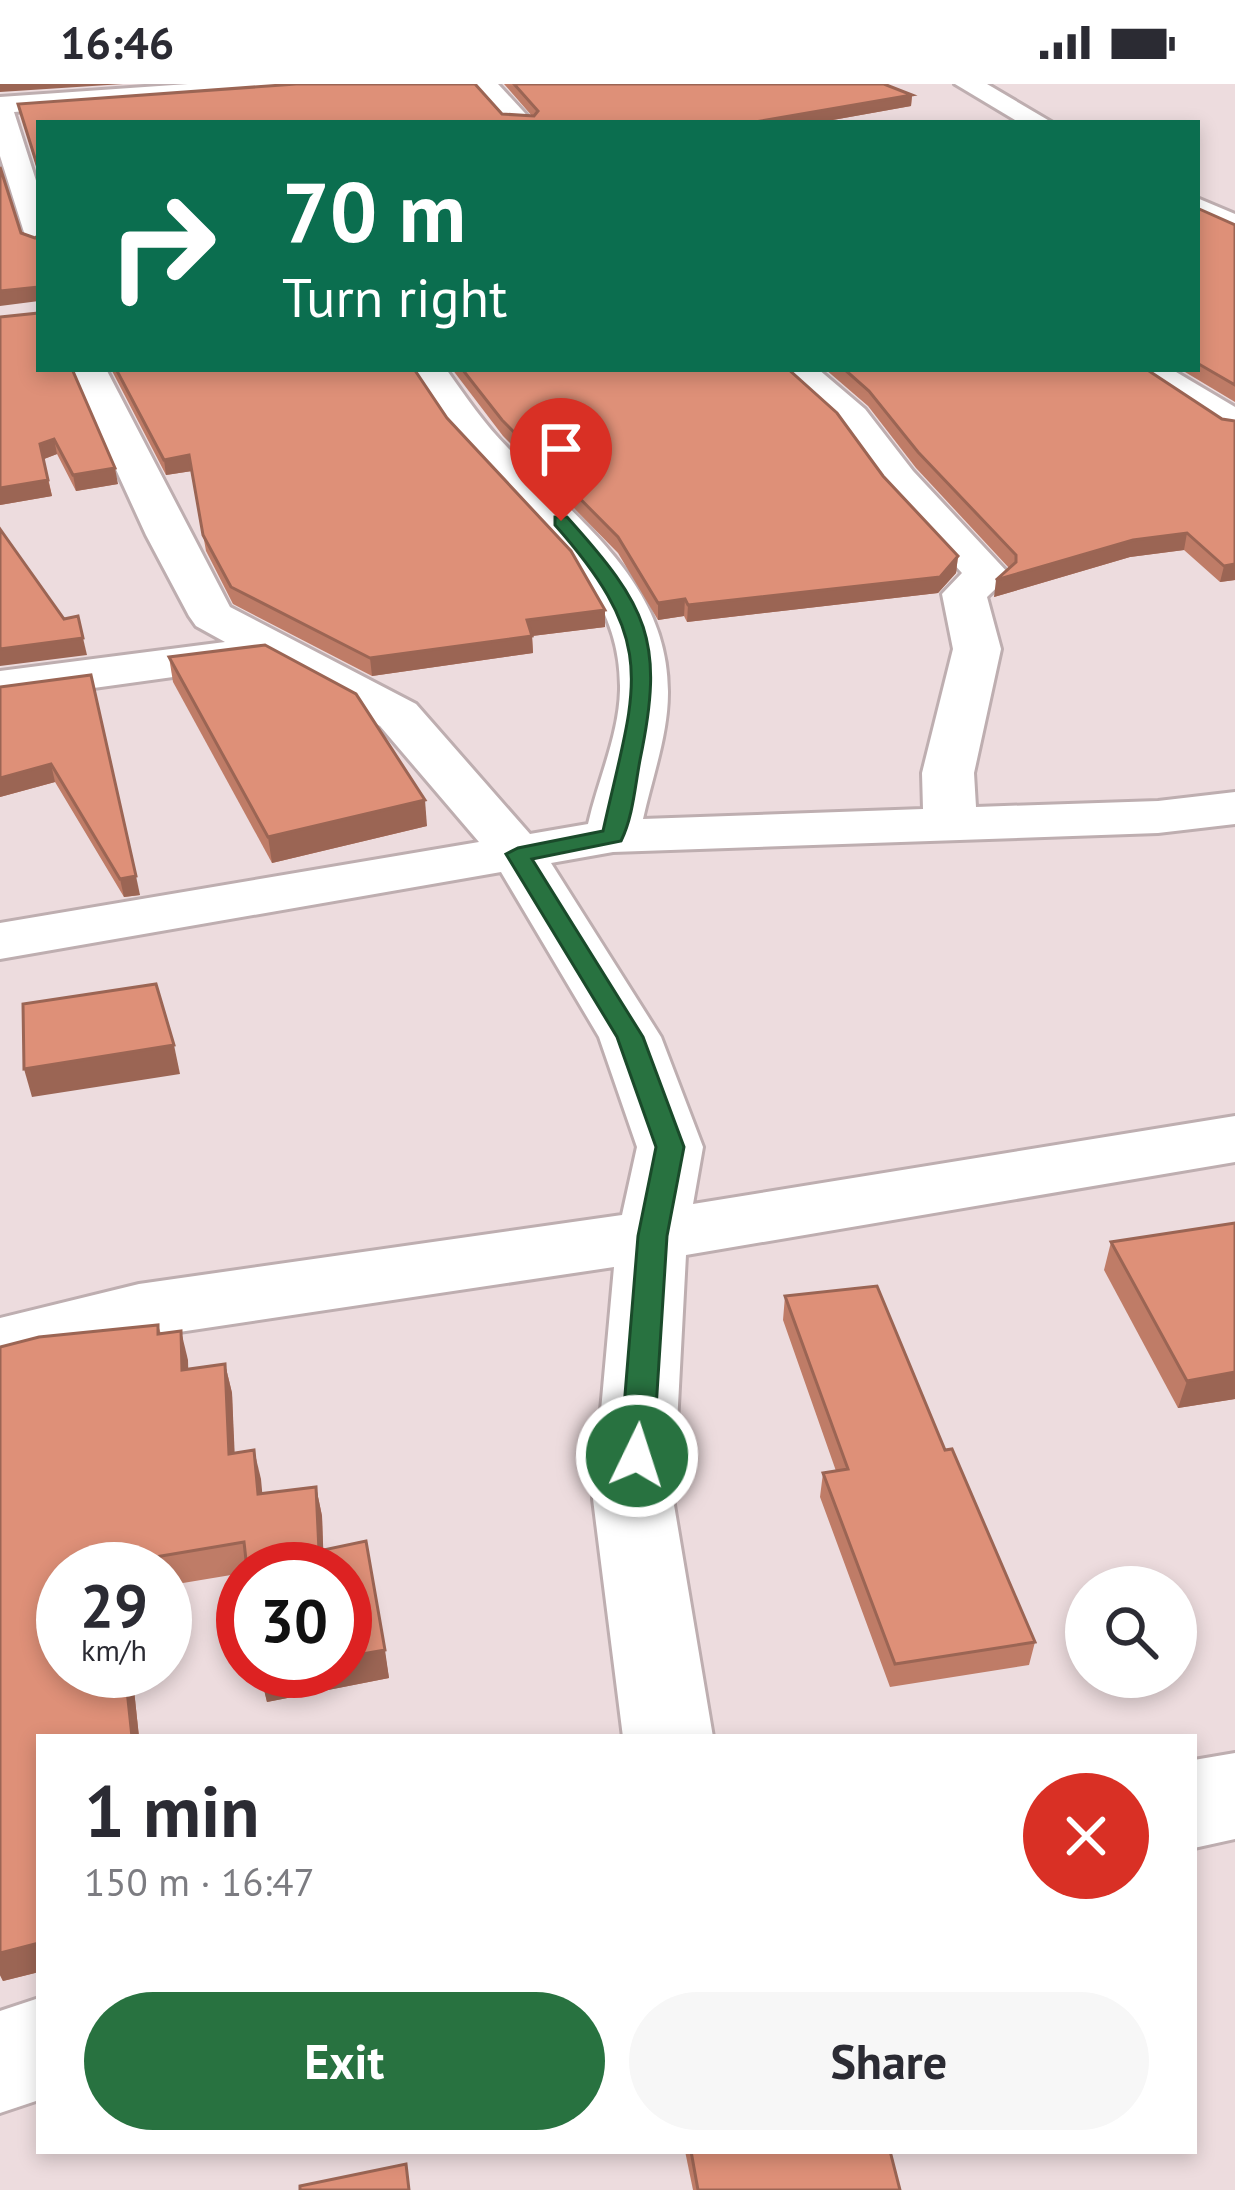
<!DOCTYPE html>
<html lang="en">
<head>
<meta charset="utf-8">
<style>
  :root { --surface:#fff; --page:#f7f7f7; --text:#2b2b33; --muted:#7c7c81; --accent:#287240 }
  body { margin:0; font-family:"PT Sans",sans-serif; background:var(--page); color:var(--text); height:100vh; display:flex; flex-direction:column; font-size:45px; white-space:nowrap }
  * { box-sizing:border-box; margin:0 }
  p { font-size:39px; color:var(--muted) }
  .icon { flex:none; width:66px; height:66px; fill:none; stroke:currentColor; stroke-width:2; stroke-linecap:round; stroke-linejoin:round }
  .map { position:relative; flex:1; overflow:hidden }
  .side { position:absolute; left:36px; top:1650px; width:1161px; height:420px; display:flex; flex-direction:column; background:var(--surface); border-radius:0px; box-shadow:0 6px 18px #0003 }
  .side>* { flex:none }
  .hud { position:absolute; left:36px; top:36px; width:1164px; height:252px; border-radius:0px; box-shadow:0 6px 18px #0003; background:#0b6e4f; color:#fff; overflow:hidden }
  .tools { position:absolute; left:1065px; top:1482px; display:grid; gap:24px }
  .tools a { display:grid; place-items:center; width:132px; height:132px; border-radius:50%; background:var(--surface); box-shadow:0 6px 18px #0003; font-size:60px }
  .speed { position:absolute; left:36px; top:1458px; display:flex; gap:24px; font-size:60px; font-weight:700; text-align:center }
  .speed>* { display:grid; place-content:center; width:156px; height:156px; border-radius:50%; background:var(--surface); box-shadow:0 6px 18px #0003; line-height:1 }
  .speed small { font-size:30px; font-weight:400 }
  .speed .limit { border:18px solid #d22; background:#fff; color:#111 }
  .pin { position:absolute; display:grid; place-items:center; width:102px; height:102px; color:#fff; margin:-123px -51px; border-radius:50% 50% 50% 0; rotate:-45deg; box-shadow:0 0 12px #0007 }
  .pin .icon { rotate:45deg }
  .me { position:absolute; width:132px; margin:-66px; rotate:4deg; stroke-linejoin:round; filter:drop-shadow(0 0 9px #0008) }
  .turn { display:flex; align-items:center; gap:42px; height:252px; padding:0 48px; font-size:54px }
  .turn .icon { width:156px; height:156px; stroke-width:2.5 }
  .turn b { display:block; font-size:84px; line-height:102px }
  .round { display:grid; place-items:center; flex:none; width:126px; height:126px; border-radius:63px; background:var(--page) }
  .summary { display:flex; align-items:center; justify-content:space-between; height:204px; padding:0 48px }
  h1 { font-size:72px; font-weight:800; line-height:90px }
  .button { display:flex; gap:24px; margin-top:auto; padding:24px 48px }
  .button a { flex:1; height:138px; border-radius:72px; background:var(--accent); color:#fff; font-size:48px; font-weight:800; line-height:138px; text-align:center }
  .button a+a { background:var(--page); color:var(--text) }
  .status { display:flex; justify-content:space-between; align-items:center; height:84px; padding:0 60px; background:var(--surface); direction:ltr }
  .status svg { height:33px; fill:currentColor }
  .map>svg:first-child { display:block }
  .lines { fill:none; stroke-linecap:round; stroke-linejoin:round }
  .minor-casing { stroke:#beaeb0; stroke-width:6 }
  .minor { fill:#fff; fill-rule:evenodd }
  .wall { fill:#bf7c67 }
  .shaded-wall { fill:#9b6554 }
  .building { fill:#de9078; stroke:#9b6554; stroke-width:3 }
  .route { fill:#287240; stroke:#1a4a2a; stroke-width:3 }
</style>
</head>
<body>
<div class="status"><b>16:46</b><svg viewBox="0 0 49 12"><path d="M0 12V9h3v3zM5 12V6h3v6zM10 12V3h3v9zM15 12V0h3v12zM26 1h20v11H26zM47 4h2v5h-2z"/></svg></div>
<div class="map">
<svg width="1235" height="2106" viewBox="0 0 1235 2106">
  <rect width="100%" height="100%" fill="#eddcde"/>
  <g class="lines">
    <g class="minor-casing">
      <g id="minor">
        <path d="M188,0H308L295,8L14,28L39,106V163L28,161L0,72V13Z"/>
        <path d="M471,0H498L534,39H506Z"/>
        <path d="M955,0H987L1053,39H1020Z"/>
        <path d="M1197,114L1235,130V151L1197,135Z"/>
        <path d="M70,285H106L230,523L416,620L530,750L588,740C598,696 619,651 620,606C622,503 543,450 480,381C453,351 432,318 410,285H446C466,313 484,340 508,364C577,436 669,499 668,609C668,651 652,694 643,735L923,725L922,689L953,565L942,510L962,489L885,405L839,341L778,285H818L865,325L913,387L1010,491L987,513L1001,565L974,689L976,723L1158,717L1235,708V740L1158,749L613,768L551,779L661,953L703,1063L693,1120L1235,1032V1078L686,1171L673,1415L713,1653H623L593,1415L614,1183L139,1254L0,1290V1234L139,1200L622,1131L637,1063L599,953L501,788L0,875V839L479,758L380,642L267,580L0,617V587L225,558L196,542L189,532L146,451Z"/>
        <path d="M1127,285H1171L1235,323V350L1221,347Z"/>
        <path d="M1235,1669V1755L1194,1764V1676Z"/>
        <path d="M39,1914V2016L0,2029V1927Z"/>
      </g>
    </g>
    <use href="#minor" class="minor"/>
  </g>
  <g class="wall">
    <path d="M504,0H884L912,11L911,22L816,39H39V92L18,20L532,32Z"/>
    <path d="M1197,124L1235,141V318L1180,285H1197Z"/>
    <path d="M0,233L118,400L76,407L57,370L44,375L52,412L0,421Z"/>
    <path d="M111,285H414L447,334L605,543L532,552L533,569L372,592L233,520L206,467L192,387L166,391Z"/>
    <path d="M452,285H788L883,392L958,472L956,489L938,509L687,538L684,532L658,536L618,469L503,352Z"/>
    <path d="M825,285H1146L1235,496L1220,498L1184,466L1130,473L994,513L1009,484L916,384L868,322Z"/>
    <path d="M169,573L427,742L272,779L173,598Z"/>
    <path d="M0,603L140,811L124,813L55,698L0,713Z"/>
    <path d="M1111,1158L1235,1315L1178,1324L1104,1186Z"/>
    <path d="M785,1212L945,1366L1035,1558L1029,1581L890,1603L820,1413L823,1389L836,1387L783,1236Z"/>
    <path d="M158,1241L161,1250L181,1247L188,1285L225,1280L232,1309L234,1369L254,1366L262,1410L316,1403L322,1432L323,1466L366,1457L389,1594L267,1618L260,1587H345V1485H243V1489L165,1502V1485H63V1587H132L139,1653H39V1888L3,1897L0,1891V1263L39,1253Z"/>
    <path d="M685,2067H890L900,2106H693Z"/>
  </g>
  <g class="shaded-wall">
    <path d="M0,0H123L0,8Z"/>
    <path d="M912,11L911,22L816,39H749Z"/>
    <path d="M39,203V217L0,222V207Z"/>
    <path d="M54,355L57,370L44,375L40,360Z"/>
    <path d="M189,371L192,387L166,391L164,376Z"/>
    <path d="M115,384L118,400L76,407L73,391Z"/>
    <path d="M48,396L52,412L0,421V404Z"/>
    <path d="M1187,449L1184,466L1130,473L994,513L996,496L1133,456Z"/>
    <path d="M958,472L956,489L938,509L687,538L688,521Z"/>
    <path d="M1235,480V496L1220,498L1224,482Z"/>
    <path d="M685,515L684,532L658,536V519Z"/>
    <path d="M605,526V543L532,552L533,569L372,592L370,574L527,536Z"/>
    <path d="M83,554L87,571L0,582V565Z"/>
    <path d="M51,680L55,698L0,713V694Z"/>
    <path d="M425,716L427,742L272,779L268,753Z"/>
    <path d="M136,792L140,811L124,813L120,795Z"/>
    <path d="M174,961L180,990L32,1013L24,985Z"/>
    <path d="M181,1247L188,1276L189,1315L182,1286Z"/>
    <path d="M225,1280L232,1309L236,1399L229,1370Z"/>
    <path d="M1235,1288V1315L1178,1324L1187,1297Z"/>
    <path d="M254,1366L261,1395L265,1439L258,1410Z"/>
    <path d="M316,1403L322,1432L324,1485L319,1467Z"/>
    <path d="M385,1566L389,1594L267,1618L260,1590L276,1587H345V1573Z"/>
    <path d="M125,1587H132L139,1653H132Z"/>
    <path d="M39,1859V1888L3,1897L0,1891V1869Z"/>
  </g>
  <g class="building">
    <path d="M296,0H475L502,30L534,32L538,27L514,0H884L912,11L749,39H39V87L18,20Z"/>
    <path d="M0,83L21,149L35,154L39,151V203L0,207Z"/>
    <path d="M1197,124L1235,141V301L1197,279Z"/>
    <path d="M39,229V285H72L115,384L73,391L54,355L40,360L48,396L0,404V233Z"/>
    <path d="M116,285H414L447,334L571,467L605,526L527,536L532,552L370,574L231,503L203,451L189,371L164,376Z"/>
    <path d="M462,285H788L837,329L883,392L958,472L940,493L688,521L685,515L658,519L618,453L502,336Z"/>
    <path d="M844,285H1146L1222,335L1235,337V480L1224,482L1187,449L1133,456L996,496L1016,478V471L918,368L869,307Z"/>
    <path d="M0,445L64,535L78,532L83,554L0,565Z"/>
    <path d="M265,561L356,610L425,716L268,753L169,573Z"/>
    <path d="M91,591L136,792L120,795L51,680L0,694V603Z"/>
    <path d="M156,900L174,961L24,985L23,920Z"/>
    <path d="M1235,1139V1288L1187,1297L1111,1158Z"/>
    <path d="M877,1202L945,1366L952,1365L1035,1558L895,1580L823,1389L848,1385L785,1212Z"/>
    <path d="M158,1241V1250L181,1247L182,1286L225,1280L229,1370L254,1366L258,1410L316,1403L319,1467L366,1457L385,1566L345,1573V1485H247L244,1458L114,1480L115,1485H63V1587H125L132,1653H39V1859L0,1869V1263L39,1253Z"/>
    <path d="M691,2067H890L900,2106H698Z"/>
    <path d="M406,2080L409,2106H300V2102Z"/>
  </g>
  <path class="route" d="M555,433H567C648,523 665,556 640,676C635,702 633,733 621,757L532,775L643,953L684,1063L667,1152L653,1372L648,1381L637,1385L625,1381L620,1372L638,1152L656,1063L617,953L506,770L518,764L603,747C635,602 662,562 555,441Z"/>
</svg>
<div class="tools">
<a><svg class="icon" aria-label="search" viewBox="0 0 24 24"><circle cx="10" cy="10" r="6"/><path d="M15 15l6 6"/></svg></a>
</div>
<div class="speed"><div>29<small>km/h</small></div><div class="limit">30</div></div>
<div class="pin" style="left:561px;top:437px;background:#d93025"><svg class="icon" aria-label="arrive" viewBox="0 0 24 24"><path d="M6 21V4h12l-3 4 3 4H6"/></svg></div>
<svg class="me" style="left:637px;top:1372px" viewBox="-20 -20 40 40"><circle r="17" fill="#287240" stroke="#fff" stroke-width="3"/><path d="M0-11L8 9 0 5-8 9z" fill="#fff"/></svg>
<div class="hud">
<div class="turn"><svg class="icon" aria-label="right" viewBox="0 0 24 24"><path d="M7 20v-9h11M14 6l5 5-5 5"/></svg><div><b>70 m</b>Turn right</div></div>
</div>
<section class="side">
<div class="summary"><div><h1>1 min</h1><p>150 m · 16:47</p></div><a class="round" style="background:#d93025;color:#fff"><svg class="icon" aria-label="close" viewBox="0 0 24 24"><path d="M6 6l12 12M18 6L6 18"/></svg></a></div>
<div class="button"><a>Exit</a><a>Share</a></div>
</section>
</div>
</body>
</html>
